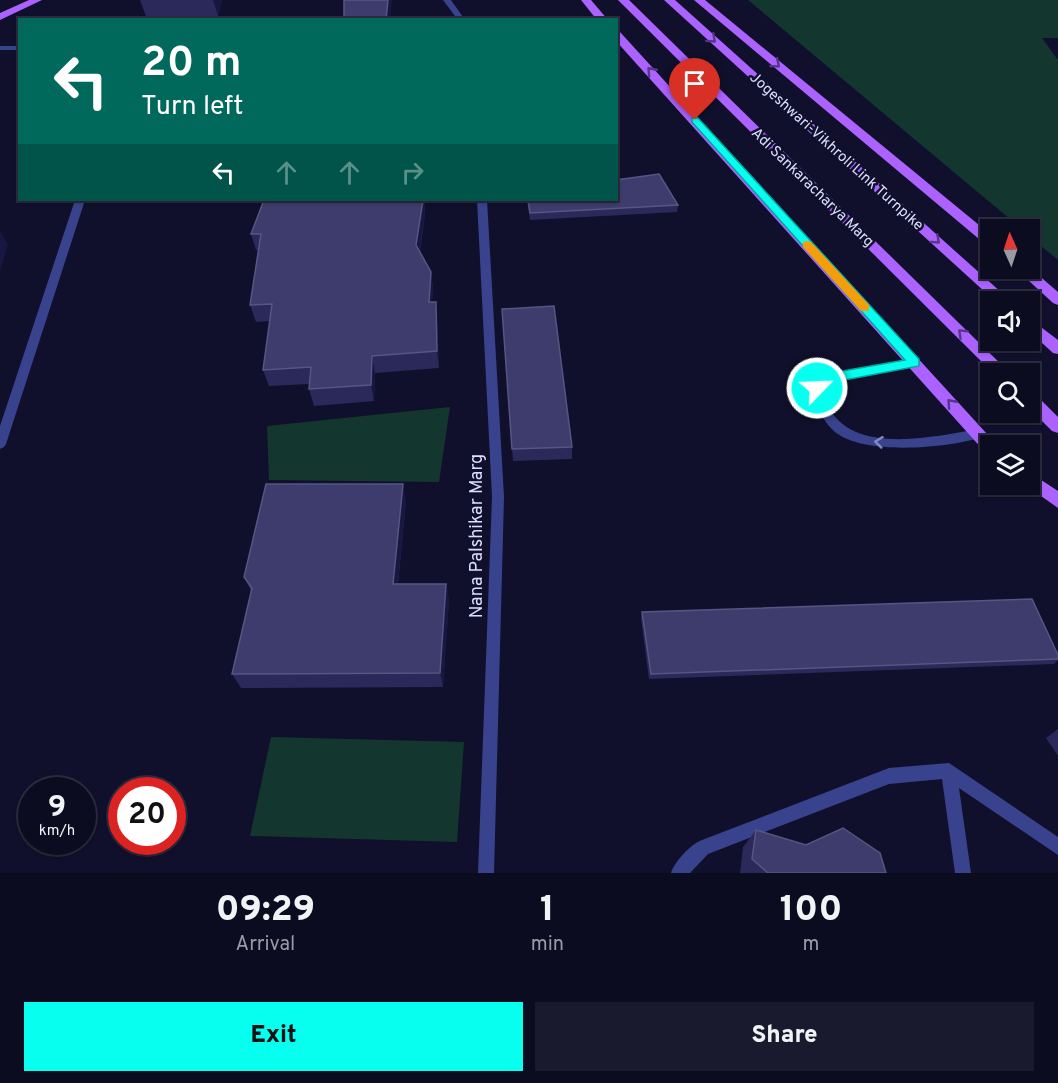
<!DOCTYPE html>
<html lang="en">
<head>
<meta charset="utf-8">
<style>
  :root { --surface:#0c0c21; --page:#1a1a2e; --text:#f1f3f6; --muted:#9a9ba5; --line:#2c2c3f; --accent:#07fff0 }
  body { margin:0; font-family:Overpass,sans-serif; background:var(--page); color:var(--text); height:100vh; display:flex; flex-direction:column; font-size:22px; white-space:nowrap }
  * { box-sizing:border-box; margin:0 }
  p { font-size:20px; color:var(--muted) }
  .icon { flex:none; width:33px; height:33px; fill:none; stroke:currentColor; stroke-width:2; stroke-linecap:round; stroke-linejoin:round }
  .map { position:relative; height:873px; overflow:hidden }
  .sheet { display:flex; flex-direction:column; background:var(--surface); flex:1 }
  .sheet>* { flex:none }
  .guide { position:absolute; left:18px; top:18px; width:600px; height:183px; border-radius:0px; box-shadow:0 2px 4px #0004,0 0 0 2px var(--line); background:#00695c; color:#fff; overflow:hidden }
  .needle { width:39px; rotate:357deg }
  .fabs { position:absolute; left:980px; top:219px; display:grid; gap:12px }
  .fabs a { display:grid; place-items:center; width:60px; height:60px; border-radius:0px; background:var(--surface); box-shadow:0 2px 4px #0004,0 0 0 2px var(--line); font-size:30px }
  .speed { position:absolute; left:18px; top:777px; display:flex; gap:12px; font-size:30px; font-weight:700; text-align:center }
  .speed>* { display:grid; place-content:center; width:78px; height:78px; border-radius:50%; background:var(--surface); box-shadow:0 2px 4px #0004,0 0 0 2px var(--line); line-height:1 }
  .speed small { font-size:15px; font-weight:400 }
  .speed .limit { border:9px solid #d22; background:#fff; color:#111 }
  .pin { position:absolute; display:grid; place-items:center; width:51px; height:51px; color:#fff; margin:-62px -26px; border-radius:50% 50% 50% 0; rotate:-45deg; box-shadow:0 0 6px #0007 }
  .pin .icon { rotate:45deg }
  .me { position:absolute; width:66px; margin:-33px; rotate:66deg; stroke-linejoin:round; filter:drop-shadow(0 0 4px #0008) }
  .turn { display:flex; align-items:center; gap:21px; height:126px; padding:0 24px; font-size:27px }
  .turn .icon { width:78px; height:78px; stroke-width:2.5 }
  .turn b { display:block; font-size:42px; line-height:51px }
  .lanes { display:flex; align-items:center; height:57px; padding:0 24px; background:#0003; justify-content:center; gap:30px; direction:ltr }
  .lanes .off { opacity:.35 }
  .eta { display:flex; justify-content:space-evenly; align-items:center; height:102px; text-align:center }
  .eta b { font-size:36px; font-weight:800; line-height:42px }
  .action { display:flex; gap:12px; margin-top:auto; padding:12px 24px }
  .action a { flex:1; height:69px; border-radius:0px; background:var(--accent); color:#111; font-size:24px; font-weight:800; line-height:69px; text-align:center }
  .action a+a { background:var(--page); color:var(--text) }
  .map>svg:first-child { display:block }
  .green { fill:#13362f }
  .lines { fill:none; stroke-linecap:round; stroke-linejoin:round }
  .service { fill:#39438d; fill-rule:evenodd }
  .minor { fill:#39438d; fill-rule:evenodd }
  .primary { fill:#ab62ff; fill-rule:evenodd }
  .wall { fill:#2a295a }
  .shaded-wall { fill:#181740 }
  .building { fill:#3d3c6c; stroke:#565583; stroke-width:1.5 }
  .oneway { stroke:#56358b }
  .oneway2 { stroke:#8288c0 }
  .route { fill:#07fff0; stroke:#05a69c; stroke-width:1.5 }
  .slow { fill:#f59e0b }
  .labels { text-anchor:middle; stroke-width:5; stroke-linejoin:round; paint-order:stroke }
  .far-street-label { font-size:15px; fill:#dbddff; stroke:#10102c }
  .street-label { font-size:18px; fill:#dbddff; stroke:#10102c }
</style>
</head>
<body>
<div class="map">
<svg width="1058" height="873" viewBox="0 0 1058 873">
  <rect width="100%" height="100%" fill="#10102c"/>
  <g class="green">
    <path d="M748,0H1058V38H1042L1058,60V260L1029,236V230L1022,229Z"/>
    <path d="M450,407L439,482L269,480L267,426Z"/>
    <path d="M271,737L464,742L457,842L250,836Z"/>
  </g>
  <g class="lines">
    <path class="service" d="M914,359L918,360L920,363L918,366L834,382L823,389C825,396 827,405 831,411C858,455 937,436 979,429L983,431L985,434L983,437C948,448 865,456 835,432C821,420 817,405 811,388L831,374Z"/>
    <g class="minor">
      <path d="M443,0H451L465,20H458Z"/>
      <rect x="0" y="46" width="20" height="4"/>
      <path d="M75,200H85L6,444L4,447L0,449V426Z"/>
      <path d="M477,200H487L504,497L494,873H478L492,497Z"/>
      <path d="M949,763L1058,837V855L959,788L971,873H955L942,779L889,784L708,854L690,873H671C675,861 690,845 702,840L889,768Z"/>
    </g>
    <g class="primary">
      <path d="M29,0H42L0,20V13Z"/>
      <path d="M581,0H591L608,20H597Z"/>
      <path d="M618,0H629L1011,374H994Z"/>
      <path d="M664,0H675L1012,302H996Z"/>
      <path d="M694,0H705L990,234V245L985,244Z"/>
      <path d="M616,31L620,32L998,446H990V453L984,451L616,41Z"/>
      <path d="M1029,267L1058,292V305L1053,303L1015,268Z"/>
      <path d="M1029,318L1058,340V354L1053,353L1029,331Z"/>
      <path d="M1029,392L1035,394L1058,417V433L1052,431L1029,408Z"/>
      <path d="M1029,472L1058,491V508L1024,484H1029Z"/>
    </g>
  </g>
  <g class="wall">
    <path d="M140,0H222L218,16L147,19Z"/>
    <path d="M424,200L425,214L420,252L431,272L433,289L432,302H436L437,319L439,368L375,373L374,401L314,406L309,389V384L269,386L263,370L270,321L256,322L250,305L258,250H256L251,234Z"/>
    <path d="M527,200H616L678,205L677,212L530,220Z"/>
    <path d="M502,309L572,447V459L513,461Z"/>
    <path d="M406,501L398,584H446L449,600L443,687L241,688L232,674L251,591L244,577Z"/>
    <path d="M642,612L1058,655V660L1054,664L649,679L641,618Z"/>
    <path d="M1058,729V756L1046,738Z"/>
    <path d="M756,830L886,873H740L743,847Z"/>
  </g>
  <g class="shaded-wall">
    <path d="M213,0H222L218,16Z"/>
    <path d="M388,0H392L390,20H386Z"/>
    <path d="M423,200L425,214L418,262L416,245Z"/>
    <path d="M1,232L8,245L0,271V234Z"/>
    <path d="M431,272L433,289L431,319L429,302Z"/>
    <path d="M436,302L437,319L439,368L437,351Z"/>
    <path d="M372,356L375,373L374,401L371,385Z"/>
    <path d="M403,484L406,501L396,600L393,584Z"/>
    <path d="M446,584L449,600L443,687L440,673Z"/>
  </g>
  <g class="building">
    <path d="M344,0H388L386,20H344Z"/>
    <path d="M659,174L678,205L530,213L528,200H616V180Z"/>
    <path d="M264,200H423L416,245L431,272L429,302H436L437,351L372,356L371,385L309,389L311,367L263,370L272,304L250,305L261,234H251Z"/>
    <path d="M554,306L572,447L512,449L502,309Z"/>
    <path d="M266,484H403L393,584H446L440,673L232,674L252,588L244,577Z"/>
    <path d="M1032,599L1058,655V659L651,674L642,612Z"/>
    <path d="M843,828L880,853L886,873H768L752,859L756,830L806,845Z"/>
  </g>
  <defs><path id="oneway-chevron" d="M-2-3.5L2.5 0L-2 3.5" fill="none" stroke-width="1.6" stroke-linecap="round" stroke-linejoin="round" transform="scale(1.5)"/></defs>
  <g class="oneway">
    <use href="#oneway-chevron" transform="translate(712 39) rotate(42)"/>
    <use href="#oneway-chevron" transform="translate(776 64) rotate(40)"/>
    <use href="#oneway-chevron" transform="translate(651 71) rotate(-132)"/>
    <use href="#oneway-chevron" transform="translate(936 240) rotate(42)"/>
    <use href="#oneway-chevron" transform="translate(962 333) rotate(-136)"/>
    <use href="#oneway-chevron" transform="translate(951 403) rotate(-132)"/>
  </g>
  <use class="oneway2" href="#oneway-chevron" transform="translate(879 442) rotate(-173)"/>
  <path class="route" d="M692,118H698L919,359V366L834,382L821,391H812V384L831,373L905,360L692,122Z"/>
  <path class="slow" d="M807,241L811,242L869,305V311H861L803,247V242Z"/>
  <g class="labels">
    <g class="far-street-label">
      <text transform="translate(837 151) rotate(42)" y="5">Jogeshwari-Vikhroli Link Turnpike</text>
      <text transform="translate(813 187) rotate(44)" y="5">Adi Sankaracharya Marg</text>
    </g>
    <g class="street-label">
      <text transform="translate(476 536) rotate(-90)" y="6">Nana Palshikar Marg</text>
    </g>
  </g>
</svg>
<div class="fabs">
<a><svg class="needle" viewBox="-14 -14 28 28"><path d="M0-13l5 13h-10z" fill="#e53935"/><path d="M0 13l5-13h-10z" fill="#9a9ba5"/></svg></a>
<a><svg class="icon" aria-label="sound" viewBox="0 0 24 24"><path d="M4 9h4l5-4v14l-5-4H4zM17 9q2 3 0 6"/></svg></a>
<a><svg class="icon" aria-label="search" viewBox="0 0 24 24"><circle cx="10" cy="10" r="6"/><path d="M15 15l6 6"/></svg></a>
<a><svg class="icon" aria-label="layers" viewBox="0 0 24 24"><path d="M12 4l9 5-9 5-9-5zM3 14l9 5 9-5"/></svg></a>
</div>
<div class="speed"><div>9<small>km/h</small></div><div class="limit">20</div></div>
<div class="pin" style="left:695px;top:120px;background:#d93025"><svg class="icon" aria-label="arrive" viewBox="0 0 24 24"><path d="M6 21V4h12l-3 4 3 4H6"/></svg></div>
<svg class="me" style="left:817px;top:388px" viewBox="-20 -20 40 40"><circle r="17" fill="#07fff0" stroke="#fff" stroke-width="3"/><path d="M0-11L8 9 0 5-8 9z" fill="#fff"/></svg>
<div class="guide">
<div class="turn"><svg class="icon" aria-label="left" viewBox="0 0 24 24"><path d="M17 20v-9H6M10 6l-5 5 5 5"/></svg><div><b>20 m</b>Turn left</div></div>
<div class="lanes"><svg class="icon" aria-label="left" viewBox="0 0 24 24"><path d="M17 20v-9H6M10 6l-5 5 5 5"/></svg><svg class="icon off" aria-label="ahead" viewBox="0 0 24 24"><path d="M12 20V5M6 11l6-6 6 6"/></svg><svg class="icon off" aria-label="ahead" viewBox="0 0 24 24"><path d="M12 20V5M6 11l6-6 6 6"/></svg><svg class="icon off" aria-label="right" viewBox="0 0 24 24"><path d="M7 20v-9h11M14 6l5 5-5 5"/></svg></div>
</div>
</div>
<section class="sheet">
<div class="eta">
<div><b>09:29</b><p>Arrival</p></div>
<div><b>1</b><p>min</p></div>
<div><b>100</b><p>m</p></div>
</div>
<div class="action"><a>Exit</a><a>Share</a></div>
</section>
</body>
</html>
